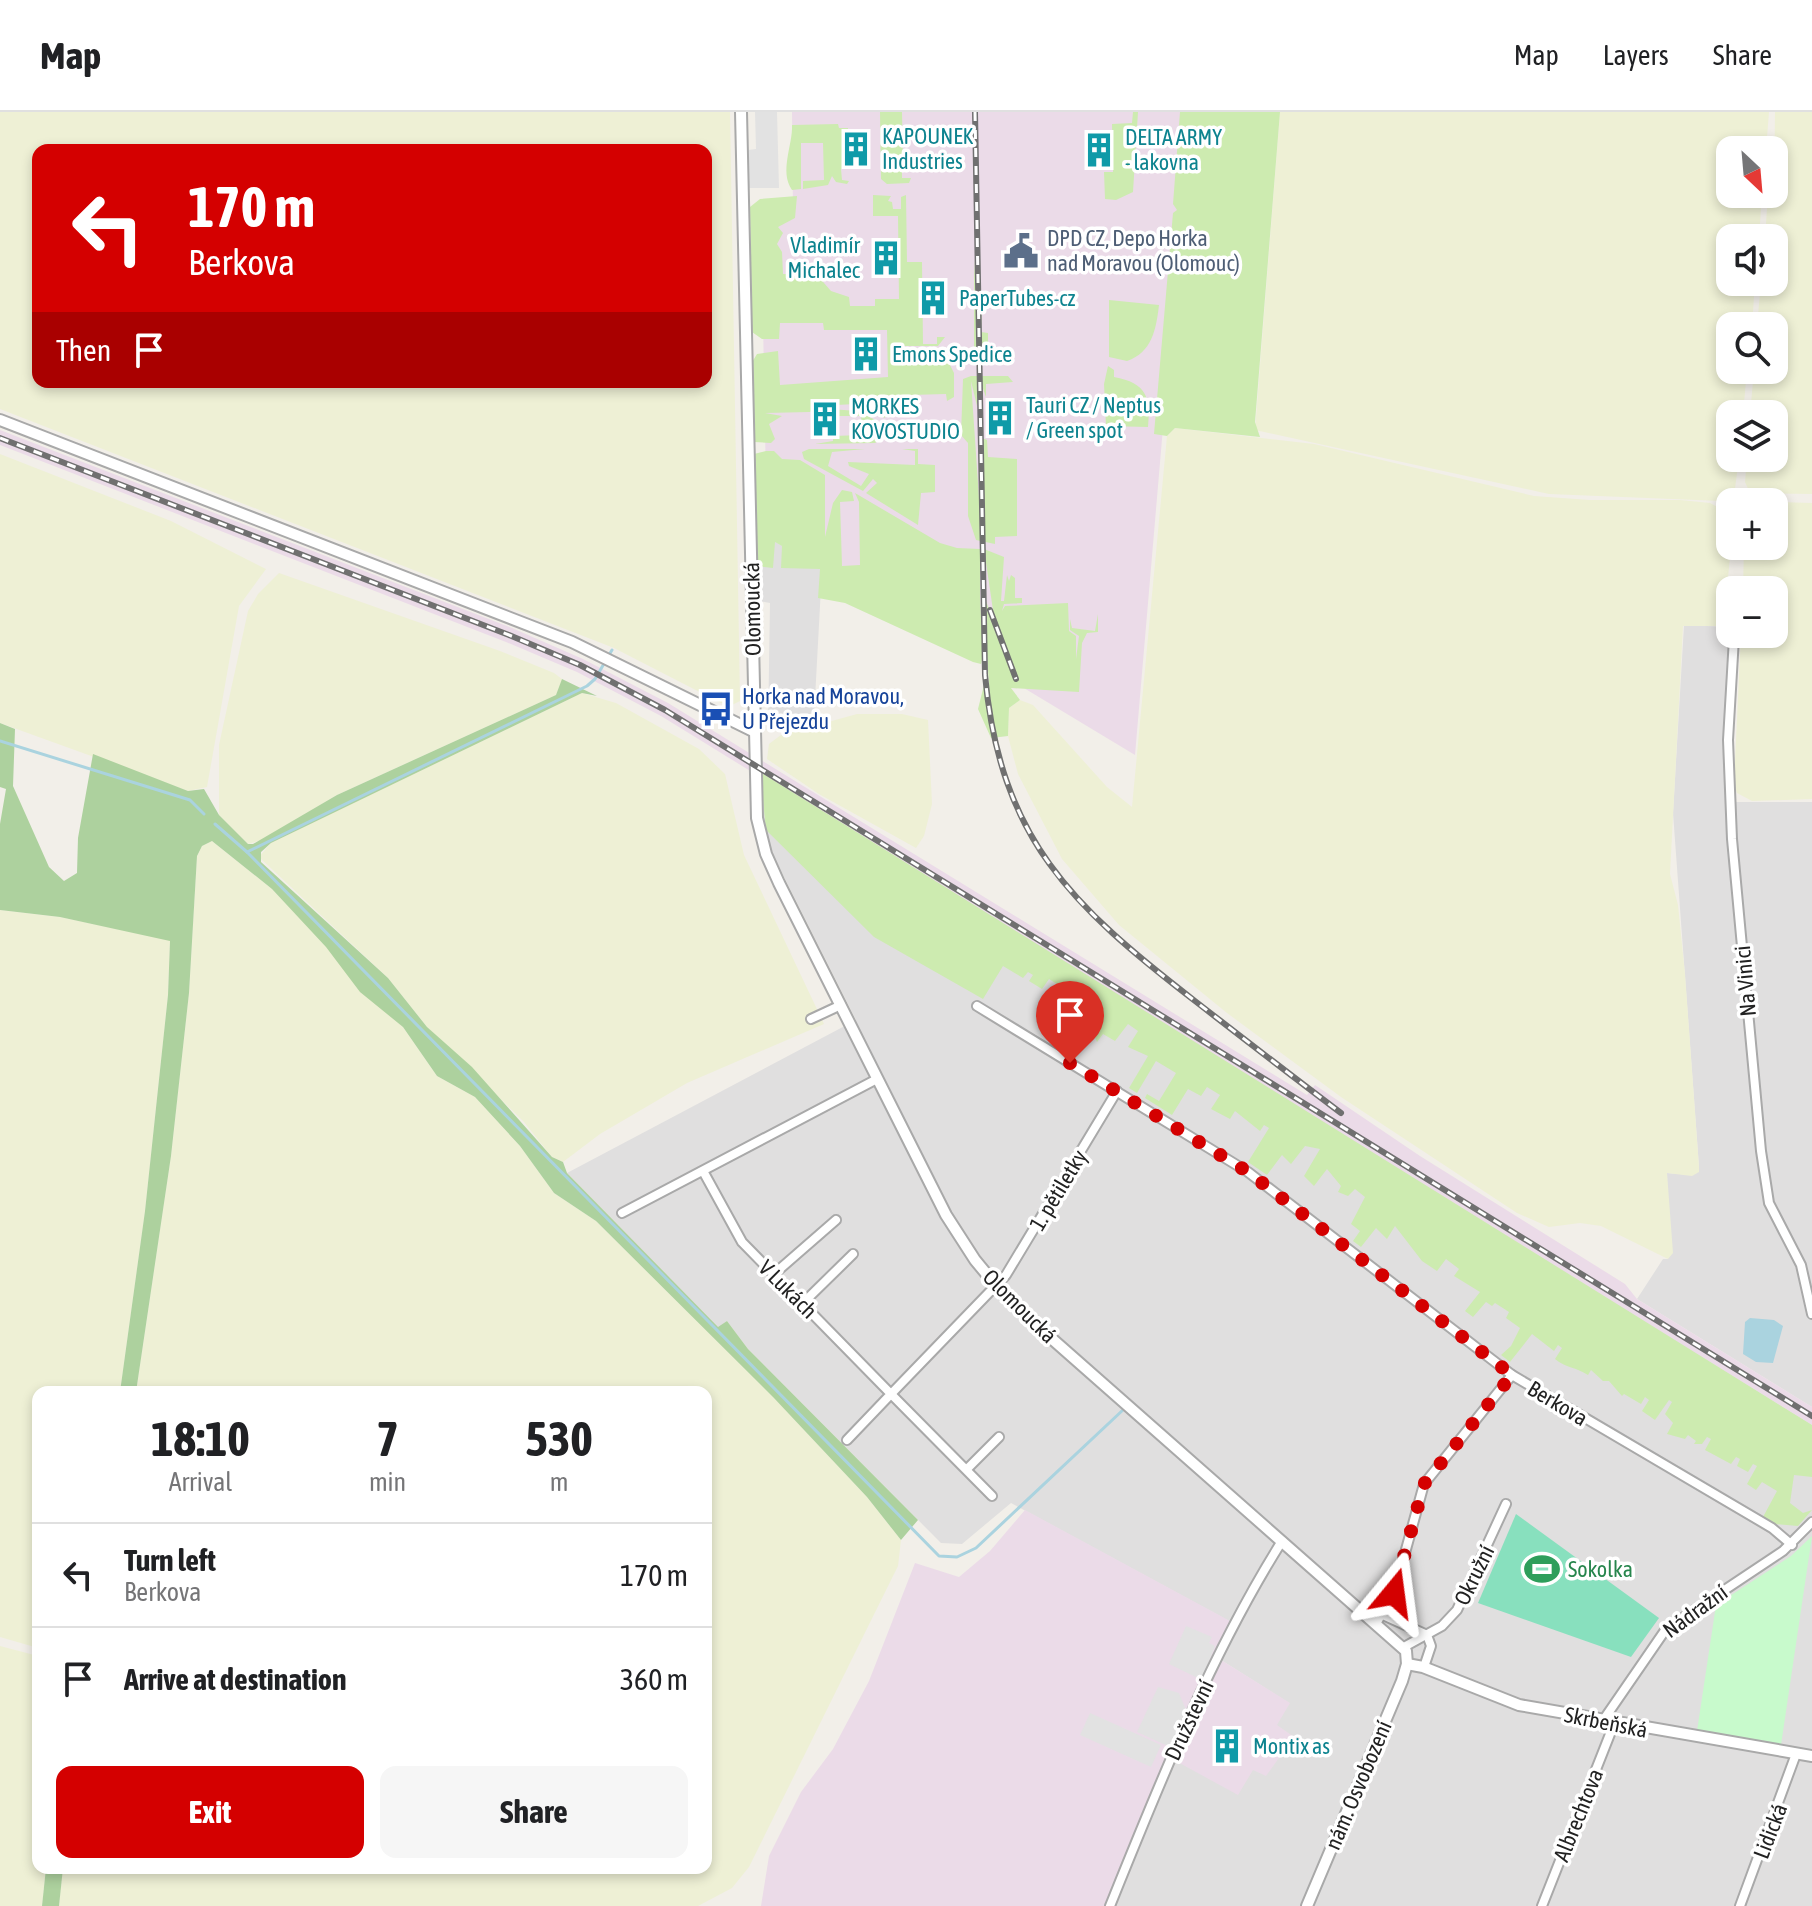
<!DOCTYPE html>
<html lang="en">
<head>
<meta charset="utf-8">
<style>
  :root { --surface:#fff; --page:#f6f6f6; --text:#202124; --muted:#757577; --line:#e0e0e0; --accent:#d40000 }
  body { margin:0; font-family:"Asap Condensed",sans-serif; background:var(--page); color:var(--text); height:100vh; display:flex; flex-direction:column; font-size:30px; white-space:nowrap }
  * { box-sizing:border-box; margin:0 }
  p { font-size:26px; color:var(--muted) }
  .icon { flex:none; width:44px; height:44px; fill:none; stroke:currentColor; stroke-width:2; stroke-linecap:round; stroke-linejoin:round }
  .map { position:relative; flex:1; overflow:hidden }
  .drawer { position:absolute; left:32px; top:1274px; width:680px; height:488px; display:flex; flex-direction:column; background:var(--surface); border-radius:16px; box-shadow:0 4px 12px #0003 }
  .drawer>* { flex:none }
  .top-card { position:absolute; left:32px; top:32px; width:680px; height:244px; border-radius:16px; box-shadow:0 4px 12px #0003; background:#d40000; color:#fff; overflow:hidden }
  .needle { width:52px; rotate:154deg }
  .buttons { position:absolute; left:1716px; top:24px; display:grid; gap:16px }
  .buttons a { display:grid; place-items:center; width:72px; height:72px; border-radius:16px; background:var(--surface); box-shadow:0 4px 12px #0003; font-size:40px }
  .pin { position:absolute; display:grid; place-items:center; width:68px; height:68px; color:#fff; margin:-82px -34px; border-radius:50% 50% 50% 0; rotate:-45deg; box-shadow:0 0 8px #0007 }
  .pin .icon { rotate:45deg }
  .me { position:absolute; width:88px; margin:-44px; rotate:16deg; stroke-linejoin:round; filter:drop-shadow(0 0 6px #0008) }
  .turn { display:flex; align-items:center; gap:28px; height:168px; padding:0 24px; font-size:36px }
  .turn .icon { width:104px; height:104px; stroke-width:2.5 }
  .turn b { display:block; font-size:56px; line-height:68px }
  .then { display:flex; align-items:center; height:76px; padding:0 24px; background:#0003; gap:16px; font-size:30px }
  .eta { display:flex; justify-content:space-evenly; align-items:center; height:136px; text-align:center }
  .eta b { font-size:48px; font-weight:700; line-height:56px }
  .action { display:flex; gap:16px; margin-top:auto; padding:16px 24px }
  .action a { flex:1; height:92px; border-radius:16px; background:var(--accent); color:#fff; font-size:32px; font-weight:700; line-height:92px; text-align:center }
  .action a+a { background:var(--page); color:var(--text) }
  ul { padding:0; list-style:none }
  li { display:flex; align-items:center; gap:24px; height:104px; padding:0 24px; border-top:2px solid var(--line) }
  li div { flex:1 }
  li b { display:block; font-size:30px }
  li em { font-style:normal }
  header { display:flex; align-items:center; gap:48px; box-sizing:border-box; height:112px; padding:0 40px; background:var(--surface); border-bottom:2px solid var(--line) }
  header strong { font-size:38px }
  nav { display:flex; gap:44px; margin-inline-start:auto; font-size:28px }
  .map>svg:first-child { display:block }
  .residential { fill:#e0dfdf }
  .industrial { fill:#ebdbe8 }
  .farmland { fill:#eef0d5; fill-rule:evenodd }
  .grass { fill:#cdebb0 }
  .forest { fill:#add19e }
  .park { fill:#c8facc }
  .pitch { fill:#88e0be }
  .parking { fill:#e2e2e2 }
  .water { fill:#aad3df }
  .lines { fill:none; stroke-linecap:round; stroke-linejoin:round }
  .stream { stroke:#aad3df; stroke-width:3 }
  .minor-casing { stroke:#a9a9a9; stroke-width:12 }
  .tertiary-casing { stroke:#a9a9a9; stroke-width:14 }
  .minor { stroke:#fff; stroke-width:8 }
  .tertiary { stroke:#fff; stroke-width:10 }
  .rail-casing { stroke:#707070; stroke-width:6 }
  .rail { stroke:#fff; stroke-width:3; stroke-dasharray:9; stroke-linecap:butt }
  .route { stroke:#d40000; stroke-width:14; stroke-dasharray:0 25.2 }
  .labels { text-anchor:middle; stroke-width:7; stroke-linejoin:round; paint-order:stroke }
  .culture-label { font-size:22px; fill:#0d838f; stroke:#fff; text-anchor:start }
  .service-label { font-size:22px; fill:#4e5e75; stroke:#fff; text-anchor:start }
  .street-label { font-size:22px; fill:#222; stroke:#fff }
  .transit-label { font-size:22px; fill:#164399; stroke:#fff; text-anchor:start }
  .leisure-label { font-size:22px; fill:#27864d; stroke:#fff; text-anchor:start }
</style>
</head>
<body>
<header>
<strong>Map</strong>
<nav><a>Map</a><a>Layers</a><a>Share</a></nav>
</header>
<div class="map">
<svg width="1812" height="1794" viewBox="0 0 1812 1794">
  <rect width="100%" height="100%" fill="#f2efe9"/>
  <g class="residential">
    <path d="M767,425L822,457L814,605L768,617L770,491L759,489L758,437Z"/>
    <path d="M1684,513L1730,515V690H1812V1295L1637,1187L1663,1147H1668L1667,1061L1692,1063L1699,1055L1673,701Z"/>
    <path d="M761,663L1812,1313V1794H1109L1175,1648L1253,1658L1293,1625L1276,1613L1289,1591L1213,1543L1229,1509L1011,1391L962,1432L941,1431L748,1237L727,1209L718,1216L567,1061L856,908L770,737L763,707Z"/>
  </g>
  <g class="industrial">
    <path d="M792,0H1190L1135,643L999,561L996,543L767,425L761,102L793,101Z"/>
    <path d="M0,318L512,516L583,547L668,591L1307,983L1315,973L1420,1044L1625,1172L1637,1187L1812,1295V1313L661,604L577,560L506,530L0,333Z"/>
    <path d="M1025,1398L1230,1509L1213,1543L1290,1591L1277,1613L1294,1625L1266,1664L1253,1658L1238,1683L1174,1648L1109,1794H761L769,1744L801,1680L833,1637L869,1569L915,1451L959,1465L990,1439Z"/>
  </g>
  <g class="farmland">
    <path d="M0,0H730L740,589L732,593L721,591L614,536L0,297ZM706,38V270H38V38Z"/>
    <path d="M1280,0H1769L1766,38H1730V82H1762L1759,126H1730V170H1755L1752,214H1730V258H1747L1743,302H1730V346H1739L1734,384L1721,389L1549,382L1255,318Z"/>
    <path d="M1775,0H1812V382L1750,381L1745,370L1747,346H1774V302H1750L1754,258H1774V214H1757L1761,170H1774V126H1765L1768,82H1774Z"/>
    <path d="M1175,316L1314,332L1534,384L1590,388H1680L1710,391L1727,400L1731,434L1724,509L1716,514H1683L1670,762L1678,793L1685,862L1699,1055V1060L1692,1064L1667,1061L1673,1141L1668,1147L1601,1114L1580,1111L1549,1115L1517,1101L1341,985L1227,901L1119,813L1062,747L1018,662L1008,624L1009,596L1020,588L1033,593L1107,675L1132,695L1167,324Z"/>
    <path d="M0,342L171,409L266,457L239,494L207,675L188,679L0,611Z"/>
    <path d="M1774,390L1812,391V687L1752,689L1737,681L1734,671L1741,522H1774V478H1743L1744,434H1774Z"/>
    <path d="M279,461L500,539L554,561L562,567V575L556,583L337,683L262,728L248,732L219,703V633L248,499L258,482Z"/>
    <path d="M582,581L616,591L699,637L725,662L744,743L824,912L687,971L600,1022L563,1050L552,1045L524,1010L427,915L388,866L259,745L271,731Z"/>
    <path d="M857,602H902L928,608L932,692L924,724L916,736L819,682L767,647L769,632L781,623Z"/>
    <path d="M212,729L272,777L403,915L437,964L475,985L520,1034L554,1081L596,1109L773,1285L867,1385L901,1428L898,1454L749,1755L732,1776L698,1794H59L63,1756H706V1280H136L171,1044L189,881L197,744L202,734Z"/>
    <path d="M0,798L60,805L170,828L168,883L145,1099L120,1280H38V1536L0,1525Z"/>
    <path d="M0,1534L38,1544V1756H46L42,1794H0Z"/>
  </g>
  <g class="grass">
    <path d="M880,0H902L903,50H908L909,56L902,57V66H911L909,71L887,72L881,67Z"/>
    <path d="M1133,0H1138L1133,80L1116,88L1105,87L1104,60H1113L1112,12L1132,11Z"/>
    <path d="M1180,0H1280L1255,310L1260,325L1175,316L1167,324L1154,322L1173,101L1177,98L1173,92Z"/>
    <path d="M838,12L839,16H848L849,56L841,57L842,68L849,69L847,72L836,70L832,64L828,73L803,77V69L824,68L823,31H801V77L792,78C779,59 793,33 792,13Z"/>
    <path d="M873,83L891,84L888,89L892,90L893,97H901V85L906,83L907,150H922L923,232H937V225H945L938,234H900L898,238L920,240L918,245L922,240L924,244L927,241L945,243L954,261V285L947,289L946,282L874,284V296H878L879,302H885V306L855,292L818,294L810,300L765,301L782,304L769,312L775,327L771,331L754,330L751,252L757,242L778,239L780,273L888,265L887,218H824L823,211H780L779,227H762L752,220L750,95L760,87L797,84L795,106L778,115L783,121L777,132L782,140L783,162L817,163L831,179L849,185L850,194H875V187H899L898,104H873Z"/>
    <path d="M974,147L976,185L982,191L981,220L988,221V248L980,252L968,249L969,242L974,241Z"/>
    <path d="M1109,188L1159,193C1156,218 1152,240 1127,249L1109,245Z"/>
    <path d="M1108,254L1114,258V265C1147,271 1151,286 1148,315L1106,314L1104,272Z"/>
    <path d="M971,264H1008L1013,270L986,272V285L979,265L977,294L971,269L981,415L982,326L987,328L988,345L1017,347V424L995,425V432L976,428L968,404V331L961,323L963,267Z"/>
    <path d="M827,298C857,297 861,300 886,314L885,324L875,331L815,332L833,329V324L862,323L861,304H827Z"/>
    <path d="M809,337H865L832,340L828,354L861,374L869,362L849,354L848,350L915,353V339L902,337H918V352L935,353V380L921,381L918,413L866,381L877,371L873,367L863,379L804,347L802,340Z"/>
    <path d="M766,339H774L782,347L800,348L825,363V425L833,391L842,378L852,380L854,389L840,390L842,454L860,453L859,390L855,381L940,431L957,436L980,437V506L981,485L985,486L1014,568L1018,566L994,505L984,437L1004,445L1001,489H1004L1007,463L1009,469L1011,463L1015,466V486H1022V491L1004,492L1002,499L1005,494L1068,491L1069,519L1076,524V547L1079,524L1070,518V507L1072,516L1095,519L1098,502V520L1087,521L1082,531L1079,580L1011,576L1020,588L1009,596L1008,624L991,626L978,597L984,573H989L987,543H983L981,552L973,550L845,491L818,486L820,457L781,456L782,434L775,430L773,456L756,454L754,342Z"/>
    <path d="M760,660L1812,1313V1365L1794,1363L1790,1391L1803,1401L1812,1398L1798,1414L1774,1412L1763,1405L1777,1379L1762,1370L1756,1378L1747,1372L1757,1354L1753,1352L1748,1360L1737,1354L1740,1347L1736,1345L1731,1352L1705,1338L1711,1327L1707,1325L1702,1332H1694L1696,1329L1688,1323L1685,1327L1667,1322L1673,1311L1665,1302L1672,1290L1669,1288L1655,1308L1642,1299L1649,1288L1645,1285L1641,1292L1624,1282L1622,1284L1609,1269H1603L1591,1258L1588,1263C1576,1255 1566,1256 1555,1247L1562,1236L1558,1233L1554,1239L1532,1222L1510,1250L1501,1243L1511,1234L1520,1216L1506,1206L1509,1200L1495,1191L1492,1194L1486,1190L1473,1205L1465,1199L1480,1180L1454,1164L1459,1157L1446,1147L1437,1159L1422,1149L1395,1114L1387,1127L1376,1116L1361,1135L1353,1129L1360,1119L1351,1112L1365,1085L1355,1077L1348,1084L1338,1080L1341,1074L1327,1057L1314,1074L1304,1064L1320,1037L1305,1034L1291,1052L1282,1043L1267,1063L1248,1050L1269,1016L1264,1013L1260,1019L1235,999L1230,1007L1211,997L1220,983L1207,975L1201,984L1188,977L1172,1003L1145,986L1147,982L1159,989L1176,961L1156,949L1137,981L1129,976L1148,944L1128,935L1138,919L1128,912L1115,929L1103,922L1097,930L1091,916L1093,912L1089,910L1098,896L1089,892L1082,903L1075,898L1057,909L1065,896L1056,891L1060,874L1049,867L1042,877L1029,869L1033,863L1028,860L1023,866L1003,854L983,887L874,825L766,718Z"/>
  </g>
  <g class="forest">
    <path d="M562,567L597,584L582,581L271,731L261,740V750L388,866L427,915L472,955L552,1045L563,1050L567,1061L718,1215L727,1209L748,1237L918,1408L901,1428L867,1385L773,1285L596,1109L554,1081L520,1034L475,985L437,964L403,915L360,880L326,835L272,777L212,729L202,734L197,744L189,881L171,1044L136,1280H120L145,1099L168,883L170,829L60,805L0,798V712L6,677L0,675V611L15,617L13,674L49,755L64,769L77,761L78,726L93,642L188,679L204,677L219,703L248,732H253L337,683L556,583Z"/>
    <path d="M46,1756H63L59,1794H42Z"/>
  </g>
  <path class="park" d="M1812,1424L1781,1633L1697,1619L1716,1493L1791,1444Z"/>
  <path class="pitch" d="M1516,1402L1659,1506L1631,1545L1478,1491Z"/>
  <g class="parking">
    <path d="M755,0H777L779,76H749L748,38L756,37Z"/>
    <path d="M1186,1514L1212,1525L1209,1531L1215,1534L1202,1568L1169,1552Z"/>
    <path d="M1158,1575L1179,1581L1186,1598L1170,1635L1137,1620Z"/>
    <path d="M1090,1601L1161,1633L1151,1655L1080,1623Z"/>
  </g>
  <path class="water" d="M1750,1206L1774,1208L1783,1214L1773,1251L1756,1250L1743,1242L1745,1210Z"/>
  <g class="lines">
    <g class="stream">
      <path d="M0,629L190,688L204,702"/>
      <path d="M215,712L247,740L939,1444L957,1445L976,1436L1124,1297"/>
      <path d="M247,740L587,574L595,567L612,538"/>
    </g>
    <g class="minor-casing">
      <g id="minor">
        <path d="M1734,526L1728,628L1732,727L1761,1039L1769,1091L1801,1153L1812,1202"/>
        <path d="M977,894L1248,1060L1512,1263L1772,1416L1792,1433"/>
        <path d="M811,907L841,893"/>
        <path d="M703,1059L742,1130L891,1282L847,1328"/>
        <path d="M622,1101L877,967"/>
        <path d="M774,1162L836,1108"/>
        <path d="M802,1192L853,1142"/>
        <path d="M967,1357L999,1325"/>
        <path d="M992,1384L891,1282L1006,1163L1117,979"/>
        <path d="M1383,1503L1427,1523"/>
        <path d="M1377,1510L1394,1481L1424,1372L1512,1263"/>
        <path d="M1404,1535L1442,1514L1457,1498L1506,1392"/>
        <path d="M1424,1555L1431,1534L1427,1523"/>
        <path d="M1602,1610L1666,1517L1783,1439L1812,1410"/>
        <path d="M1110,1794C1160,1670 1211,1542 1282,1429"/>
        <path d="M1542,1794L1614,1612"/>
        <path d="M1740,1794L1796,1642"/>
      </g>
    </g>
    <g class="tertiary-casing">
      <g id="tertiary">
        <path d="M741,0L757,706L766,742L779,771L946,1103L975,1148L1008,1188L1406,1539L1407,1552L1402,1569L1307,1794"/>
        <path d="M0,308L572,530L753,619"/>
        <path d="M1407,1552L1423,1555L1519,1593L1812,1644"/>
      </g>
    </g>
    <use href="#minor" class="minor"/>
    <use href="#tertiary" class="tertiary"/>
    <g class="rail-casing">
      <g id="rail">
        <path d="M975,0L985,563C1000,727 1072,794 1195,889C1244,927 1292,964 1341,1001"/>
        <path d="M0,326L509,523L580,553L665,598L1812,1304"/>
        <path d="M990,498L1016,567"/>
      </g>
    </g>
    <use href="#rail" class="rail"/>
  </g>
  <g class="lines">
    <path class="route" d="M1070,951L1248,1060L1512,1263L1424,1372L1394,1481"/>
  </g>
  <defs>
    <g id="building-bare" transform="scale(2.76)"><path d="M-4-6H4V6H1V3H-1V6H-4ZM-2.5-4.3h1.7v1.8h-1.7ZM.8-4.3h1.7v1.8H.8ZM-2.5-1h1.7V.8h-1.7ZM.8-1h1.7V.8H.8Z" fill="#0f9aa8" stroke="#fff" stroke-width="2.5" paint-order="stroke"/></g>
    <g id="civic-bare" transform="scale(2.76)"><path d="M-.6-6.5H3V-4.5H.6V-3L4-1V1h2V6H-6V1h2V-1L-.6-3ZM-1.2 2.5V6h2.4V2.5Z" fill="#5c6f8a" stroke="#fff" stroke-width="2.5" paint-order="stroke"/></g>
    <g id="bus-bare" transform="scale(2.76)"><path d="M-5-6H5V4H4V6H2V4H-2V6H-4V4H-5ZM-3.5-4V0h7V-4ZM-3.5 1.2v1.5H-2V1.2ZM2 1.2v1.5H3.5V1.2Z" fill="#1a4fb4" stroke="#fff" stroke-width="2.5" paint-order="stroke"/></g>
    <g id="stadium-bare" transform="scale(2.76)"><path d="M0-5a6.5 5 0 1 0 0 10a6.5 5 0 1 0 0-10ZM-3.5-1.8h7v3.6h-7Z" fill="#2e9e5b" stroke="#fff" stroke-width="2.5" paint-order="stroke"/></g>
  </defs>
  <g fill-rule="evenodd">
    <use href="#building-bare" x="856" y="37"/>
    <use href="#building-bare" x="1099" y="38"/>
    <use href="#civic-bare" x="1021" y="139"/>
    <use href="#building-bare" x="886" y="146"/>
    <use href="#building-bare" x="933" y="186"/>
    <use href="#building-bare" x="866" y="242"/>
    <use href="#building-bare" x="1000" y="306"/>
    <use href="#building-bare" x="825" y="307"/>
    <use href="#bus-bare" x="716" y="597"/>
    <use href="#stadium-bare" x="1542" y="1457"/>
    <use href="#building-bare" x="1227" y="1634"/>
  </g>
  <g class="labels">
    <g class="culture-label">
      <text x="882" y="32">KAPOUNEK<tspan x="882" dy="25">Industries</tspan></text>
      <text x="1125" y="33">DELTA ARMY<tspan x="1125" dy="25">- lakovna</tspan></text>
      <text x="860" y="141" text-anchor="end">Vladimír<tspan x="860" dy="25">Michalec</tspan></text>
      <text x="959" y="194">PaperTubes-cz</text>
      <text x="892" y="250">Emons Spedice</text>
      <text x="1026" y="301">Tauri CZ / Neptus<tspan x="1026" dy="25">/ Green spot</tspan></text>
      <text x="851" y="302">MORKES<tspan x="851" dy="25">KOVOSTUDIO</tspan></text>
      <text x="1253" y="1642">Montix as</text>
    </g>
    <g class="service-label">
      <text x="1047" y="134">DPD CZ, Depo Horka<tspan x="1047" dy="25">nad Moravou (Olomouc)</tspan></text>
    </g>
    <g class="street-label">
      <text transform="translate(752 497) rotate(-91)" y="8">Olomoucká</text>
      <text transform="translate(1745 869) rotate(-95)" y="8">Na Vinici</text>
      <text transform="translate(1058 1078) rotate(-59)" y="8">1. pětiletky</text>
      <text transform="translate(788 1177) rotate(45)" y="8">V Lukách</text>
      <text transform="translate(1020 1194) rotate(45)" y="8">Olomoucká</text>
      <text transform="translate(1558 1291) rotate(31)" y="8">Berkova</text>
      <text transform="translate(1474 1463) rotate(-64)" y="8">Okružní</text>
      <text transform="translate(1695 1499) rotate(-36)" y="8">Nádražní</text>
      <text transform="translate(1189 1608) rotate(-65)" y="8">Družstevní</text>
      <text transform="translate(1606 1610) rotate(11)" y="8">Skrbeňská</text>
      <text transform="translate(1358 1673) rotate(-67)" y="8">nám. Osvobození</text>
      <text transform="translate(1578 1703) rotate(-68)" y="8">Albrechtova</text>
      <text transform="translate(1770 1719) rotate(-69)" y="8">Lidická</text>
    </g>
    <g class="transit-label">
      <text x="742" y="592">Horka nad Moravou,<tspan x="742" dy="25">U Přejezdu</tspan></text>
    </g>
    <g class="leisure-label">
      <text x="1568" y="1465">Sokolka</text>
    </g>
  </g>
</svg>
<div class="buttons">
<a><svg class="needle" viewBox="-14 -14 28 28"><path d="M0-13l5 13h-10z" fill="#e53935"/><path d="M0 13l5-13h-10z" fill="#757577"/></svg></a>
<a><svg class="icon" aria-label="sound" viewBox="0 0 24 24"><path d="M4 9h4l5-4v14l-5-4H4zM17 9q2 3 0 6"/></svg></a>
<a><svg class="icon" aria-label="search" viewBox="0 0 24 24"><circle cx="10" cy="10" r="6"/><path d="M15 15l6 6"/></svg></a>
<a><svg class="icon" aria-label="layers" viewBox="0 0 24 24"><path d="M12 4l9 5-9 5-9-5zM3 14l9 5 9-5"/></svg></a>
<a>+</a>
<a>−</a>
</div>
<div class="pin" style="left:1070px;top:951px;background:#d93025"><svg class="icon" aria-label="arrive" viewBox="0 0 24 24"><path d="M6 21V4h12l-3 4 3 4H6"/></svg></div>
<svg class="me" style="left:1394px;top:1481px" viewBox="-20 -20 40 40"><path d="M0-17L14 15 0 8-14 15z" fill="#d40000" stroke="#fff" stroke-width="4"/></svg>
<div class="top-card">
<div class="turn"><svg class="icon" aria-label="left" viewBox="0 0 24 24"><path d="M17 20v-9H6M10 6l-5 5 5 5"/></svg><div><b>170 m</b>Berkova</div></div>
<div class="then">Then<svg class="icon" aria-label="arrive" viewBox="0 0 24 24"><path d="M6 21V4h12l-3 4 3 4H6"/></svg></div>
</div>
<section class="drawer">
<div class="eta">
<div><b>18:10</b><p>Arrival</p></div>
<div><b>7</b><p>min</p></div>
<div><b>530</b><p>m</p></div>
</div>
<ul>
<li><svg class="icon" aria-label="left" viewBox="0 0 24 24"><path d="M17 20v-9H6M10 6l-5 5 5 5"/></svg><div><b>Turn left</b><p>Berkova</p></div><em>170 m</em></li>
<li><svg class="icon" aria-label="arrive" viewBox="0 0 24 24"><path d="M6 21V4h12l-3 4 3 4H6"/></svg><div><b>Arrive at destination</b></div><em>360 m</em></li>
</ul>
<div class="action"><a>Exit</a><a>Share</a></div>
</section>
</div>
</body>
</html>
